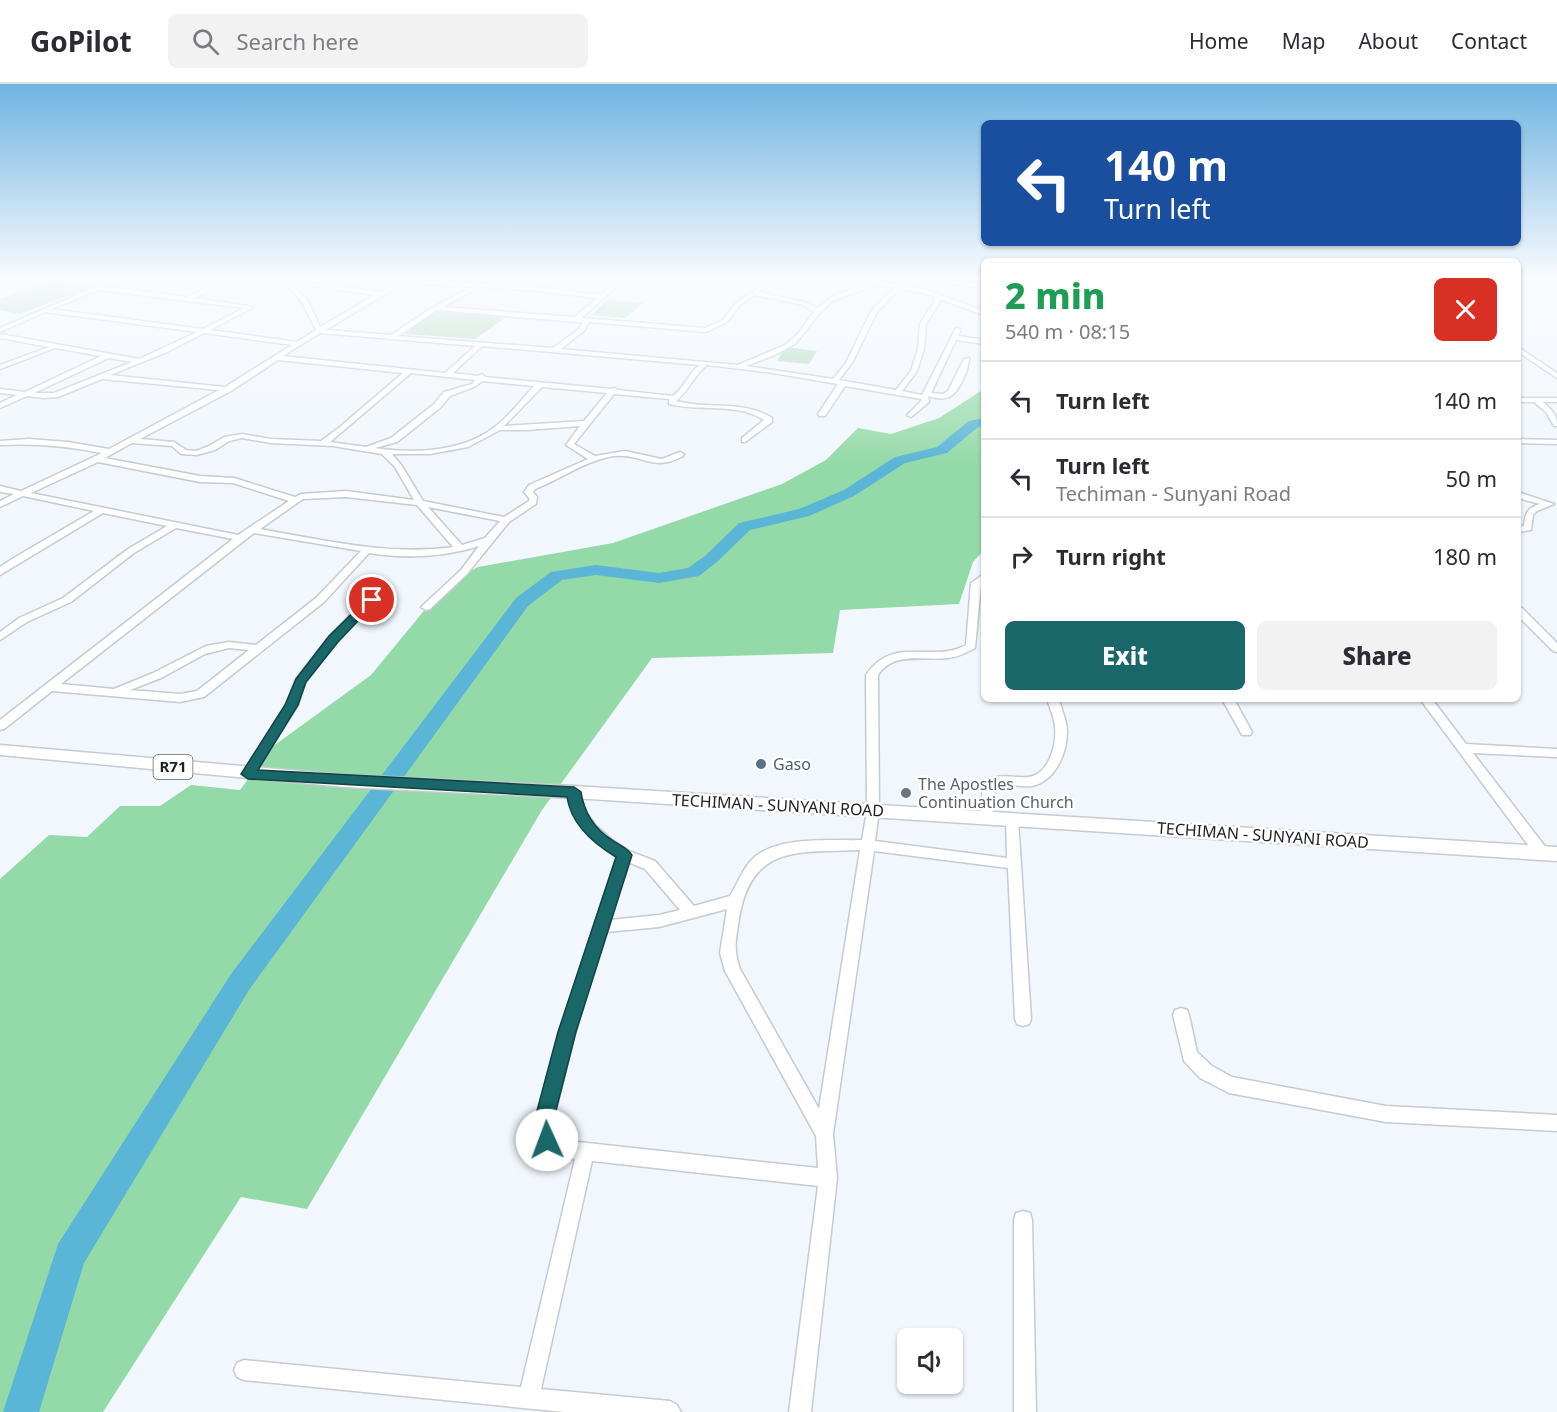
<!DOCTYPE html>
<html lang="en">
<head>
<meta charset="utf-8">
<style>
  :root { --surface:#fff; --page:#f2f2f3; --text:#2b2b33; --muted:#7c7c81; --line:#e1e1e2; --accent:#196768 }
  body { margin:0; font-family:"Noto Sans",sans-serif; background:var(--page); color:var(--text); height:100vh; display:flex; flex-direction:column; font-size:22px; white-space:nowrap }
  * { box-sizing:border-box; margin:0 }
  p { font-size:20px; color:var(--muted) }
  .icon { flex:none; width:33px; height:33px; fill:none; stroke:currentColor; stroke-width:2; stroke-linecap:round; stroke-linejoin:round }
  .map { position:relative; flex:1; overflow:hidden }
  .drawer { position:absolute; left:981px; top:174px; width:540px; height:444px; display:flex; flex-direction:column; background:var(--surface); border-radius:9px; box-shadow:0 2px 4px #0004 }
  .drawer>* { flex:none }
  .banner { position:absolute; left:981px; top:36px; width:540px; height:126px; border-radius:9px; box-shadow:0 2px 4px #0004; background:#1a4fa0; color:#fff; overflow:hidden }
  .fabs { position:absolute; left:897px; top:1244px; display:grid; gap:12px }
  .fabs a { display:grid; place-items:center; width:66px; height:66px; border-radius:9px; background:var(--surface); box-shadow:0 2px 4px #0004; font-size:30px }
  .pin { position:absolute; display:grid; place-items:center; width:51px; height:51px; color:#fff; margin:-26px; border:3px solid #fff; border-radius:50%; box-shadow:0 2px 6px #0007 }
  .me { position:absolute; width:66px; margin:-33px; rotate:358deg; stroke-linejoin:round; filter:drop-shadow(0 0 4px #0008) }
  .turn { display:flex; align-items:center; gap:21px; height:126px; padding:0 24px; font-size:27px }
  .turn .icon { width:78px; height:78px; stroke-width:2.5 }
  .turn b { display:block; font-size:42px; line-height:51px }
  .round { display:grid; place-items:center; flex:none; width:63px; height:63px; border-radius:9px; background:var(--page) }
  .head { display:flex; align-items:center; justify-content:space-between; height:102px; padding:0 24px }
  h1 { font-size:36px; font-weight:800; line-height:45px; color:#1e9e55 }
  .button { display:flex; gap:12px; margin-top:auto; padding:12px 24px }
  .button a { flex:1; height:69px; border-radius:9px; background:var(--accent); color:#fff; font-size:24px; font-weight:800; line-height:69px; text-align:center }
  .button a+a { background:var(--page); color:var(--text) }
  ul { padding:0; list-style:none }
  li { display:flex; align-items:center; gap:18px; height:78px; padding:0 24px; border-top:2px solid var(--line) }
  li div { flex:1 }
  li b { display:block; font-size:22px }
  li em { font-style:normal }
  header { display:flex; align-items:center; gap:36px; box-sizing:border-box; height:84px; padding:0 30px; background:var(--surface); border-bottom:2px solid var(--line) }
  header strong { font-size:28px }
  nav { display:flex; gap:33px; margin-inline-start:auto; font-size:21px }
  .search { width:420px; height:54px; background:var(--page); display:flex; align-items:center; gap:15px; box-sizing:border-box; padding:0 21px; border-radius:9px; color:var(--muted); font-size:22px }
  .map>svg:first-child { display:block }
  .green { fill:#aed9b9 }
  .forest { fill:#94daa8 }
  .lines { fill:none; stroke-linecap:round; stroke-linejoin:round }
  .river { fill:#5ab5d6; fill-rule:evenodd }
  .minor-casing { stroke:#c5cbd1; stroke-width:3 }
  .major-casing { stroke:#c5cbd1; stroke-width:3 }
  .minor { fill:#fff; fill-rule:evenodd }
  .major { fill:#fff; fill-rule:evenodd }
  .route { fill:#196768; stroke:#104344; stroke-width:1.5 }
  .service-dot { fill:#5c6f8a; stroke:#fff; stroke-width:2 }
  .worship-dot { fill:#6b7280; stroke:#fff; stroke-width:2 }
  .labels { text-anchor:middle; stroke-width:5; stroke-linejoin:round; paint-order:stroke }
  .shield { fill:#fff; stroke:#636466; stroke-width:1.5 }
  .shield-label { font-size:15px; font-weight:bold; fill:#202225 }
  .service-label { font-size:16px; fill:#4e5e75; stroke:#fff; text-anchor:start }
  .worship-label { font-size:16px; fill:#5b616d; stroke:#fff; text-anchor:start }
  .street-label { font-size:16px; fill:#202225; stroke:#fff }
</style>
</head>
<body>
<header>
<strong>GoPilot</strong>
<div class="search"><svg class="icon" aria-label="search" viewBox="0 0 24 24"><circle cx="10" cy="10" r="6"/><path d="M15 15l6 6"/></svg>Search here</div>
<nav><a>Home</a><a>Map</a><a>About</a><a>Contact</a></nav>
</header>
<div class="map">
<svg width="1557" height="1328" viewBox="0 0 1557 1328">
  <rect width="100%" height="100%" fill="#f1f7fd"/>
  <g class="green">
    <path d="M56,197L89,204L20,230L0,226V215Z"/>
    <path d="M608,215L643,219L625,234L591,231Z"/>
    <path d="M434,226L505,234L475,255L405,250Z"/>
    <path d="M786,263L817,267L809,280L777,277Z"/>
  </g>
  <path class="forest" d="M984,305V466L973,478L959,520L840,526L833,569L652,574L542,726L307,1125L241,1113L103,1328H0V795L49,751L87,753L120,722H160L191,701L240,706L272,663L371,591L446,500L478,483L613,459L782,400L826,376L858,344L891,350L939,334Z"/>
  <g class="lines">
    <path class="river" d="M984,334V342L978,343L947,369L905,379L854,412L809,432L750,446L717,478L699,492L659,499L596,491L562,496L528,522L249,906L84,1179L39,1328H3L58,1160L231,890L516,514L551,488L557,487L596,481L659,489L688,484L705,472L739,439L799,425L844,406L895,373L937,363L969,337Z"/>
    <g class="minor-casing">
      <g id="minor">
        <path d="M225,195H233L194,214L254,223L210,246L297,258L316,246L302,218L282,195L380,208L402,195L529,202L601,211L618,195H625L582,234L705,244L723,236L736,219L761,202L767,195H773L759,208L808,219L817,224L833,212L867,200L842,195H860L898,200L902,198L904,201L927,206L984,227V231L940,215V218L926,240L924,265L917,287L902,307L922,311L956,244L961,245L958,252L984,256V260L956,256L931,309L943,310L948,307L964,275L969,274C969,284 960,308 949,313C942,316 935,314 928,312L929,318L911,333L907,331L922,316L921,315L845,302L825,332H819L818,330L838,300L767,288L707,281C694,291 689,307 676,317C708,326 742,315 772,334V338L745,358H742V354L764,336C737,318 700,328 669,320V315L614,310L574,360L595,372L625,367L662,375L680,368L684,370L683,372C652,389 643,369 614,372C586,376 561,395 535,405L533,408L537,413L536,420L509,438L467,490L430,525L426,526L421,523L461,486L479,462C444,473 406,475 369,469L324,518L204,613L180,618L52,607L4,645L0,646V636L233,455L176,444L134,469L71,518L27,538L0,556V548L19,534L63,514L128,465L167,442L103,429L0,491V483L12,475L94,427L23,412L0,423V417L14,410L0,408V402L21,407L102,369C68,362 35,359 0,361V357L29,355L68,358L109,365L219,306L102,295L58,313L43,314L27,312L0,324V319L17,311L0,309V305L25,308L101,272L55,264L0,285V281L49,263L0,254V250L139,275L197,248L45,228L0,248V244L98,202L187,213ZM291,199L375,211L320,243L308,217ZM403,199L472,203L430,225L391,251L326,246ZM875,201L895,203L871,227L846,279L833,295L746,282L775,271L796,259L819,230L832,217ZM479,203L529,206L597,214L575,233L443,223ZM900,204L934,212V218L920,240L918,265L911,287L896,306L839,296L852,279L877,228ZM99,206L244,224L203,245L51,225ZM755,211L804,221L814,228L797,251L785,261L738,281L561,265L584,247L589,238L706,248L727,238L740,221ZM437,226L576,238H583L579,245L553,264L398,252ZM204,249L292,261L225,303L110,291L167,268ZM320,249L475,262L445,289L283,272ZM482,262L700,281C688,289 685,303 673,312L618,306L614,304L611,305L485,293L482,290L478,292L453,289ZM109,274L132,278L54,309H34ZM278,276L403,289L341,342L321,357L271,355L242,350L224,353L209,362L196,367L186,366L174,358L140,355L231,307ZM411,289L475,296L472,300L444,308L434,320L391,354L366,363L330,358ZM482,297L534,302C522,315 510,331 496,342C464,368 414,370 375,364L397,358L440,324L450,312L476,302ZM542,303L607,309L584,337L504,342ZM580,342L566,361L588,375L529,401L524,408L529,414V417L504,433L423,417L402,382L392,370H430L468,363L500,346H527ZM242,354L271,359L333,362L382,370L395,383L414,416L346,407L301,410L295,413L234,394L200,392L105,374L132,359L172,362L181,370L197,371L215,366L229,357ZM98,378L200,398L233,399L289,417L238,451L31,409ZM346,413L417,421L453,463C388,472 324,456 260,445L303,415ZM428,423L500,437L485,454L462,461ZM254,449L361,467L316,514L256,561L229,558L206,562L153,589L114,605L61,600ZM229,564L249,566L197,607L180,610L130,606L161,594L205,570Z"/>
        <path d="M909,195H932L984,200V204Z"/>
        <path d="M1518,263L1557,289V294L1518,268Z"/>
        <path d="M1518,314H1557V318H1543C1552,326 1557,330 1557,342H1554L1546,328L1534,318H1518Z"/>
        <path d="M1518,355L1557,356V360L1518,359Z"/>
        <path d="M1518,408L1554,420L1537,427L1533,431L1531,446L1518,448V442H1524C1525,428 1528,424 1540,420L1518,414Z"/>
        <path d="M984,490V498L981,500L975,564C966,569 958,573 948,574C923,577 894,567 878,591L879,727L875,757L1007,774L1006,735L1007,732H1017L1018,735L1031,935L1029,940L1023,942L1017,940L1015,935L1008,784L874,767L833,1050L837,1094L811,1328H789L818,1102L592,1077L541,1305L670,1317L677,1321L681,1328H564L244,1296L237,1293L234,1286L237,1279L244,1276L521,1303L575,1075H568L541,1062L535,1038L559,948L617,773C592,757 574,738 568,708L570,705H578L586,728L596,742L611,755L629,767L655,777L694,822L730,812C736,802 741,789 749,779C770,751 831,757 862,756L867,727L866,591C894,550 931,580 966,561L971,499ZM860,766L819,1025L740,885C733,865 736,855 739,835C751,759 800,769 860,766ZM628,778L645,785L680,826L659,831L610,836ZM727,825L720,869L725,887L816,1052L818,1084L569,1057L555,1051L553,1038L575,948L606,848L659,843Z"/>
        <path d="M385,497L388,498V502L337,557L305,599L298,621L252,693H244L242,690L244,687L286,621L296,595L329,553L382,498Z"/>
        <path d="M1518,523L1522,524L1557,559V568L1553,567L1518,532Z"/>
        <path d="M1047,615H1059C1061,625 1067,636 1067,647C1067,669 1056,697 1032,702C1021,703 1010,700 999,701L995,705L992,734L991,737H981L980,734L983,704L991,694C1004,690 1015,694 1028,693C1049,691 1057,660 1055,643C1054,633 1050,624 1047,615Z"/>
        <path d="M1222,615H1234L1252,648L1250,651H1242Z"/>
        <path d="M1420,615H1432L1466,660L1557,665V673L1473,669L1547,765L1549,769L1547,773L1542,774L1537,773Z"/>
        <path d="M1181,924L1187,926L1189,931L1197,968L1212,982L1232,993L1386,1022L1557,1031V1047L1386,1038L1229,1009L1200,994L1184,977L1173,931L1175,926Z"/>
        <path d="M1023,1127L1030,1129L1032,1136L1036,1328H1014V1136L1016,1129Z"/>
      </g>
    </g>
    <g class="major-casing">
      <path id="major" d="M0,661L346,691L574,702L1557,763V777L574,714L346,703L0,671Z"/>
    </g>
    <use href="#minor" class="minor"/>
    <use href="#major" class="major"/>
  </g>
  <linearGradient id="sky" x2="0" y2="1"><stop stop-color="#6fb4e1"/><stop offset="0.51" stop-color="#f9fbfe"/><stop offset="1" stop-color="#f9fbfe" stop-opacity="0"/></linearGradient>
  <rect width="1557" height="381" fill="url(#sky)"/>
  <path class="route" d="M372,513L378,516L376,518L338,558L306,598L298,621L258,686L574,703L581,708C584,728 595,745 612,756C619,761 628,764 632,771L576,948L553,1038L557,1056L554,1063L547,1066L540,1063L534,1038L558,948L616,773C594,760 571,740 567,713L248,695L241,690L285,621L296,595L329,552L368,514Z"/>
  <circle class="service-dot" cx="761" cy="680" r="6"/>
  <circle class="worship-dot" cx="906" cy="709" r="6"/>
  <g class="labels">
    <rect class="shield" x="153.5" y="671" width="39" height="24" rx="4.5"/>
    <g class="shield-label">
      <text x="173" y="688">R71</text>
    </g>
    <g class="service-label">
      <text x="773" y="686">Gaso</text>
    </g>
    <g class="worship-label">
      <text x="918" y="706">The Apostles<tspan x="918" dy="18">Continuation Church</tspan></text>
    </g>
    <g class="street-label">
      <text transform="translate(778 721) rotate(3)" y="6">TECHIMAN - SUNYANI ROAD</text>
      <text transform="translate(1263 751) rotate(4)" y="6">TECHIMAN - SUNYANI ROAD</text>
    </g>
  </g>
</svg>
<div class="fabs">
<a><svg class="icon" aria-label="sound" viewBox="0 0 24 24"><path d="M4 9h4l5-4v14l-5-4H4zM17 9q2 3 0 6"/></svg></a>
</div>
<div class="pin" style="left:372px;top:516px;background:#d93025"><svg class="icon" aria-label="arrive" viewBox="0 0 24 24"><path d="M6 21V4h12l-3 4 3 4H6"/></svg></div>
<svg class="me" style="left:547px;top:1056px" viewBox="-20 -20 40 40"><circle r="19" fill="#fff"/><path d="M0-13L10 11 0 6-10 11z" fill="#196768"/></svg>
<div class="banner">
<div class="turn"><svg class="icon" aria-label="left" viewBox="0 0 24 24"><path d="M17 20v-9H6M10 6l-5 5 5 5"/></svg><div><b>140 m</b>Turn left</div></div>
</div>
<section class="drawer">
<div class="head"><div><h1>2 min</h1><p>540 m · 08:15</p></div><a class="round" style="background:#d93025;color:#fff"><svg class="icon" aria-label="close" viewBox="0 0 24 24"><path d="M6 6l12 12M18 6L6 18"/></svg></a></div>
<ul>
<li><svg class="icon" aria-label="left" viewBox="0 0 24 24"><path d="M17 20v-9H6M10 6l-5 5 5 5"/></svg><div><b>Turn left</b></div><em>140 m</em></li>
<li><svg class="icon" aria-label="left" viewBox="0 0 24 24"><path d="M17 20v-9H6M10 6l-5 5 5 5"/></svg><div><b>Turn left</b><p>Techiman - Sunyani Road</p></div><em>50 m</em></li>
<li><svg class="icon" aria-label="right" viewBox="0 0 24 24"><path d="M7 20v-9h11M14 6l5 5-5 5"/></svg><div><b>Turn right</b></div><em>180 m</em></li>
</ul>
<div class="button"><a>Exit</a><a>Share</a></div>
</section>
</div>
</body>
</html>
